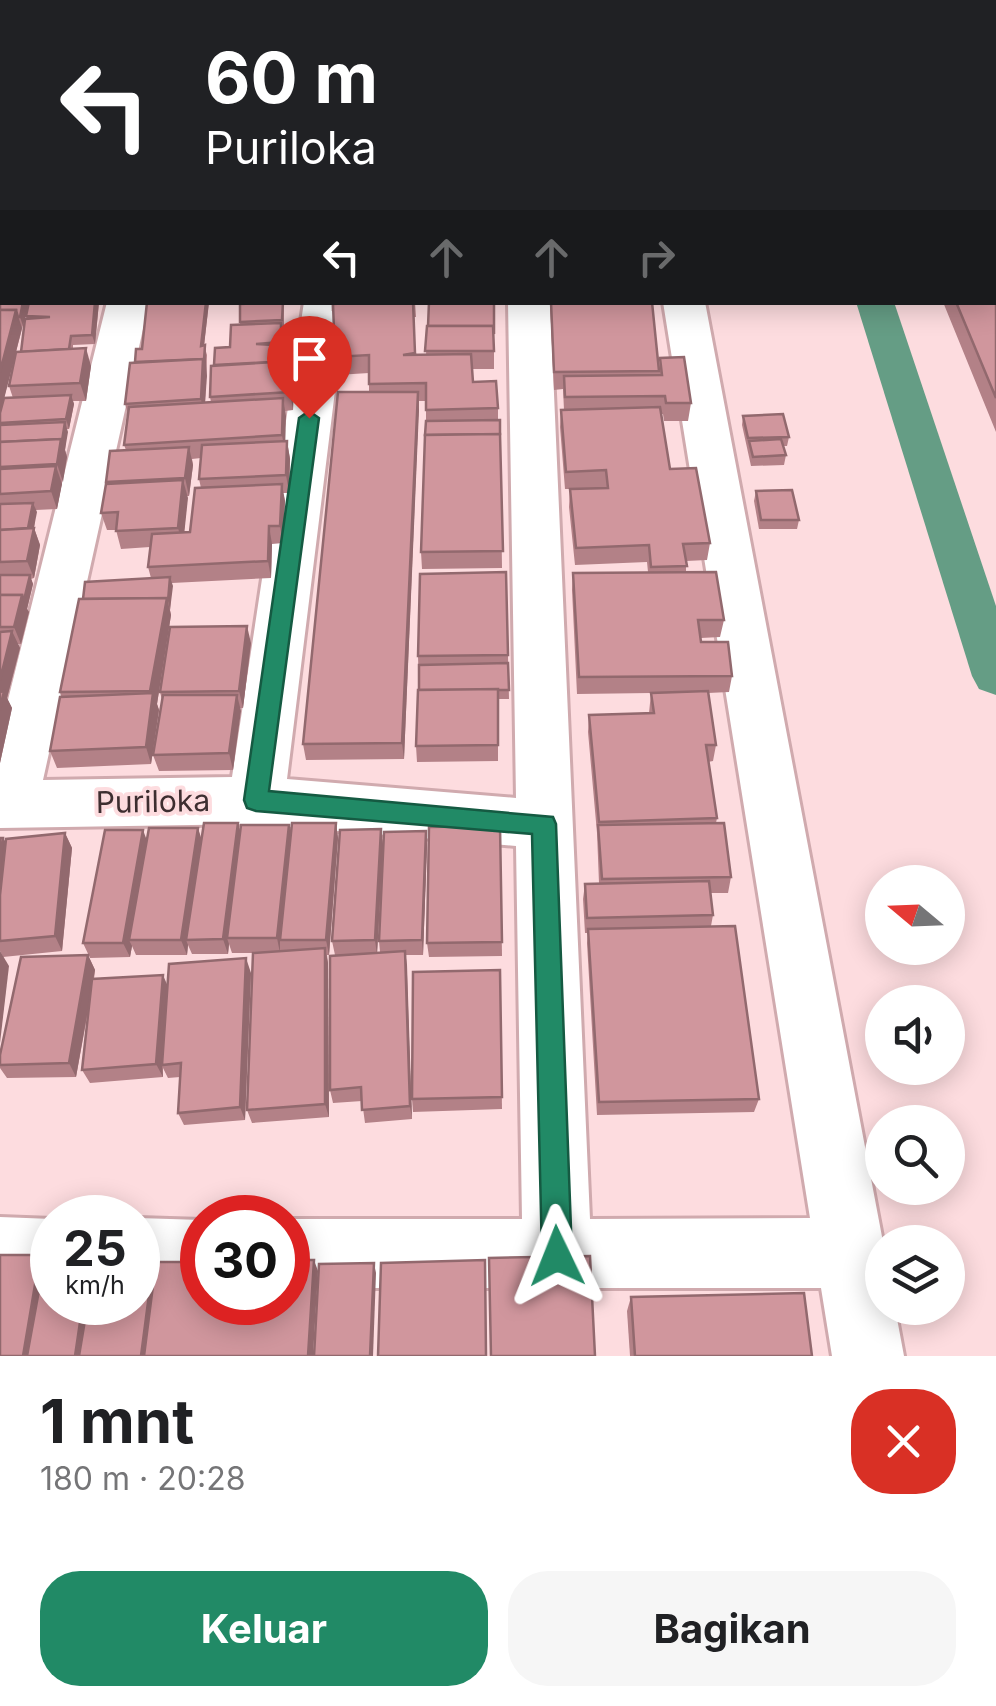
<!DOCTYPE html>
<html lang="id">
<head>
<meta charset="utf-8">
<style>
  :root { --surface:#fff; --page:#f6f6f6; --text:#202124; --muted:#757577; --accent:#218a66 }
  body { margin:0; font-family:Inter,sans-serif; background:var(--page); color:var(--text); height:100vh; display:flex; flex-direction:column; font-size:38px; white-space:nowrap }
  * { box-sizing:border-box; margin:0 }
  p { font-size:32px; color:var(--muted) }
  .icon { flex:none; width:55px; height:55px; fill:none; stroke:currentColor; stroke-width:2; stroke-linecap:round; stroke-linejoin:round }
  .map { position:relative; height:1356px; overflow:hidden }
  .details { display:flex; flex-direction:column; background:var(--surface); flex:1 }
  .details>* { flex:none }
  .guide { position:absolute; left:0px; top:0px; width:998px; height:305px; box-shadow:0 5px 25px #0003; background:#202124; color:#fff; overflow:hidden }
  .needle { width:65px; rotate:289deg }
  .tools { position:absolute; left:865px; top:865px; display:grid; gap:20px }
  .tools a { display:grid; place-items:center; width:100px; height:100px; border-radius:50%; background:var(--surface); box-shadow:0 5px 25px #0003; font-size:50px }
  .speed { position:absolute; left:30px; top:1195px; display:flex; gap:20px; font-size:50px; font-weight:700; text-align:center }
  .speed>* { display:grid; place-content:center; width:130px; height:130px; border-radius:50%; background:var(--surface); box-shadow:0 5px 25px #0003; line-height:1 }
  .speed small { font-size:25px; font-weight:400 }
  .speed .limit { border:15px solid #d22; background:#fff; color:#111 }
  .pin { position:absolute; display:grid; place-items:center; width:85px; height:85px; color:#fff; margin:-102px -42px; border-radius:50% 50% 50% 0; rotate:-45deg; box-shadow:0 0 10px #0007 }
  .pin .icon { rotate:45deg }
  .me { position:absolute; width:110px; margin:-55px; rotate:358deg; stroke-linejoin:round; filter:drop-shadow(0 0 8px #0008) }
  .turn { display:flex; align-items:center; gap:35px; height:210px; padding:0 40px; font-size:45px }
  .turn .icon { width:130px; height:130px; stroke-width:2.5 }
  .turn b { display:block; font-size:70px; line-height:85px }
  .lanes { display:flex; align-items:center; height:95px; padding:0 40px; background:#0003; justify-content:center; gap:50px; direction:ltr }
  .lanes .off { opacity:.35 }
  .round { display:grid; place-items:center; flex:none; width:105px; height:105px; border-radius:40px; background:var(--page) }
  .head { display:flex; align-items:center; justify-content:space-between; height:170px; padding:0 40px }
  h1 { font-size:60px; font-weight:700; line-height:75px }
  .action { display:flex; gap:20px; margin-top:auto; padding:20px 40px }
  .action a { flex:1; height:115px; border-radius:40px; background:var(--accent); color:#fff; font-size:40px; font-weight:700; line-height:115px; text-align:center }
  .action a+a { background:var(--page); color:var(--text) }
  .map>svg:first-child { display:block }
  .lines { fill:none; stroke-linecap:round; stroke-linejoin:round }
  .canal { fill:#659d85; fill-rule:evenodd }
  .street-casing { stroke:#d0aaae; stroke-width:6 }
  .street { fill:#fff; fill-rule:evenodd }
  .wall { fill:#b38187; fill-rule:evenodd }
  .shaded-wall { fill:#92696e }
  .building { fill:#d0969d; stroke:#92696e; stroke-width:2.5 }
  .route { fill:#218a66; stroke:#155a42; stroke-width:2.5 }
  .labels { text-anchor:middle; stroke-width:8; stroke-linejoin:round; paint-order:stroke }
  .street-label { font-size:30px; fill:#3d2e30; stroke:#fddcdf }
</style>
</head>
<body>
<div class="map">
<svg width="996" height="1356" viewBox="0 0 996 1356">
  <rect width="100%" height="100%" fill="#fddcdf"/>
  <g class="lines">
    <g class="canal">
      <path d="M648,0H678L680,2H650Z"/>
      <path d="M856,302H894L996,606V695L979,689L972,676Z"/>
    </g>
    <g class="street-casing">
      <g id="street">
        <path d="M390,0H439L440,2H391Z"/>
        <path d="M465,0H498L499,2H466Z"/>
        <path d="M807,0H841L842,2H808Z"/>
        <rect x="0" y="23" width="2" height="20"/>
        <rect x="995" y="53" width="1" height="20"/>
        <path d="M2,112V140L0,141V113Z"/>
        <rect x="995" y="173" width="1" height="22"/>
        <path d="M107,302H149L43,780L232,777L304,302H346L287,779L516,798L508,302H550L590,1219L810,1218L663,302H705L883,1242L882,1308H895L904,1356H832L821,1288H288V1219H522L516,846L256,824L0,828V732Z"/>
        <path d="M0,1217L52,1219V1287H0Z"/>
        <path d="M138,1218L202,1220V1288L138,1287Z"/>
      </g>
    </g>
    <use href="#street" class="street"/>
  </g>
  <g class="wall">
    <path d="M0,0H260L257,2H2V12H0Z"/>
    <path d="M733,0H818L821,2H735Z"/>
    <path d="M871,0H996V30L995,2H870Z"/>
    <path d="M0,136H2V302H29L4,398H13L9,386L21,351L29,302H99L95,344L73,345V349L91,366L86,401H73L74,404L69,429H67L65,450L67,457L57,509L36,510L34,528L40,545L34,578L31,579L33,584L27,609L29,612L21,644H18L20,648L7,698L12,708L0,763Z"/>
    <path d="M995,198L996,200V432L943,302H995Z"/>
    <path d="M147,302H209L204,345L207,355L205,403L211,402L210,397L214,365L230,347L240,325L241,302H283L284,311V329H282V352H275V362L291,361L294,379L293,410L285,411V441H287L290,459L289,493H283L285,501L283,543L272,544L271,578L172,583L170,610L171,615L157,704L159,710L151,764L57,768L50,751L61,697L60,692L83,599L151,578L148,567L150,547L121,549L116,530H107L101,513L106,482L126,450L124,445L128,414L125,404L135,362L142,349ZM201,458L199,479L201,488L190,532H184L187,496H189L193,465L192,459Z"/>
    <path d="M415,302L416,317H414L415,355H426L429,302H494V369H472L473,382L498,408V420H500L502,568L422,569L421,552L426,421V401H419L404,759L306,760L303,744L369,392V373L337,375L335,357Z"/>
    <path d="M550,302H652L659,368L660,358L691,403L688,421H664L663,414H661L670,469L710,543L707,560L686,561V572L724,620L720,637L701,638V642L732,676L729,692L708,693L716,745L713,761L708,762L717,818L716,823L731,877L728,893H711L713,915L711,926L759,1099L754,1112L597,1115L587,943L588,933H585L583,899L585,884L599,883L597,833L588,732L589,715L649,713L651,693L577,694L572,590L573,573L648,572L647,562L575,565L569,507L570,489H565L560,427L561,410H564L563,389L554,390Z"/>
    <path d="M743,416L789,437L787,446H783L786,455L784,465L751,466L742,425Z"/>
    <path d="M756,491L799,520L797,529H759L754,501Z"/>
    <path d="M506,572L509,699H498V761L417,762L416,746L419,690L418,656Z"/>
    <path d="M251,643L243,708H240L233,770L159,771L153,755L162,700L160,692Z"/>
    <path d="M238,823L240,831L290,834L336,823L338,838L329,955H327L328,963L329,1117L252,1123L247,1110L256,953H232L229,944L228,954H192L188,945L187,955H136L132,946L130,957L90,958L83,943L147,840L198,828L201,840Z"/>
    <path d="M500,826L502,956L429,957L427,943Z"/>
    <path d="M381,829L383,845L384,832L426,831L427,846L423,955H405L412,1119L365,1123L362,1101L333,1103L330,1090V956L345,955H335L332,941L340,830ZM383,852L379,941L380,952L377,953Z"/>
    <path d="M65,833L72,848L62,951L3,957L0,951V838H3L6,843Z"/>
    <path d="M88,955L95,970L94,979L168,987L251,973L245,1120L184,1125L178,1113L180,1077L168,1078L163,1068V1077L90,1083L82,1070L89,1006L76,1077L7,1078L0,1068V1055Z"/>
    <path d="M500,970L502,1109L413,1112L412,1099Z"/>
    <path d="M631,1297L812,1356H630L627,1311Z"/>
  </g>
  <g class="shaded-wall">
    <path d="M241,0H260L257,2H239Z"/>
    <path d="M924,0H995L984,2H913Z"/>
    <path d="M2,49V71L0,73V51Z"/>
    <path d="M23,302H27L28,305L23,326L20,317Z"/>
    <path d="M95,302H99L95,344L92,335Z"/>
    <path d="M206,302H209L203,355L201,346Z"/>
    <path d="M16,310L22,328L0,415V372Z"/>
    <path d="M205,345L207,376L204,417L201,399Z"/>
    <path d="M86,348L91,366L86,401L80,383Z"/>
    <path d="M291,361L294,379L293,410L290,392Z"/>
    <path d="M418,392L419,410L404,759L402,743Z"/>
    <path d="M71,395L74,404L69,429L66,419Z"/>
    <path d="M283,398L286,416L285,453L282,435Z"/>
    <path d="M65,422L68,432L65,450L67,457L63,482L57,464Z"/>
    <path d="M287,441L290,459L289,493L286,475Z"/>
    <path d="M189,447L193,465L189,496L185,478Z"/>
    <path d="M56,466L62,484L57,509L51,491Z"/>
    <path d="M183,480L188,498L183,545L178,528Z"/>
    <path d="M282,484L285,501L283,543L280,526Z"/>
    <path d="M33,503L37,512L31,543L27,534Z"/>
    <path d="M269,526L272,544L271,578L268,561Z"/>
    <path d="M34,528L40,545L34,578L27,561Z"/>
    <path d="M30,575L33,584L27,609L29,612L21,644L14,627L22,595Z"/>
    <path d="M170,577L173,586L170,610L168,601Z"/>
    <path d="M167,598L171,615L157,704L159,710L151,764L146,747L153,698L150,691Z"/>
    <path d="M247,626L251,643L243,708L239,691Z"/>
    <path d="M12,631L20,648L7,698L12,708L0,763V710L3,697L0,691V680Z"/>
    <path d="M237,695L241,711L233,770L229,753Z"/>
    <path d="M238,823L242,839L227,938L229,944L228,954L223,939Z"/>
    <path d="M336,823L338,838L329,955L326,940Z"/>
    <path d="M289,825L292,841L280,940V953L277,938Z"/>
    <path d="M198,828L203,844L186,940L188,945L187,955L181,940Z"/>
    <path d="M381,829L383,845L377,955L375,940Z"/>
    <path d="M143,830L149,846L129,940L132,946L130,957L123,943Z"/>
    <path d="M426,831L427,846L423,955L422,940Z"/>
    <path d="M65,833L72,848L62,951L55,936Z"/>
    <path d="M3,838L12,853L0,941V863Z"/>
    <path d="M325,948L328,963L329,1117L325,1104Z"/>
    <path d="M0,951L9,966L0,1043Z"/>
    <path d="M405,951L407,965L412,1119L410,1106Z"/>
    <path d="M88,955L95,970L76,1077L69,1063Z"/>
    <path d="M246,958L251,973L245,1120L240,1107Z"/>
    <path d="M163,975L169,989L162,1065L163,1077L156,1064Z"/>
    <path d="M40,1255L49,1266L34,1356H23Z"/>
    <path d="M314,1260L318,1271L313,1356H308Z"/>
    <path d="M374,1263L376,1273L373,1356H370Z"/>
    <path d="M153,1264L160,1274L150,1356H141Z"/>
    <path d="M83,1302H93L85,1356H75Z"/>
  </g>
  <g class="building">
    <path d="M0,0H137L149,2L2,4L0,3Z"/>
    <path d="M161,0H200L201,2H174Z"/>
    <path d="M207,0H241L239,2H221Z"/>
    <path d="M288,0H366L364,2H286Z"/>
    <path d="M369,0H402L400,2H367Z"/>
    <path d="M752,0H818L821,2H754Z"/>
    <path d="M886,0H924L913,2H889Z"/>
    <path d="M962,0H996V22L995,2H951Z"/>
    <path d="M0,37L2,38V49L0,51Z"/>
    <rect x="0" y="136" width="2" height="28"/>
    <rect x="0" y="173" width="2" height="24"/>
    <rect x="0" y="197" width="2" height="90"/>
    <path d="M995,198L996,200L995,236Z"/>
    <path d="M996,242V398L956,302H995Z"/>
    <path d="M0,297H2V302H23L20,317H18L16,310H0Z"/>
    <path d="M29,302H95L92,335L71,336L69,349L21,352L25,319L50,317L26,316Z"/>
    <path d="M147,302H206L201,346L205,345L204,360L203,359L135,362L136,349H142Z"/>
    <path d="M283,302L282,320L240,322V304Z"/>
    <path d="M333,302H371L333,304V311Z"/>
    <path d="M371,302H413L415,353L403,355L471,354L473,382L496,381L498,408L426,410V383L369,384V355L335,357L333,304Z"/>
    <path d="M429,302H494V334L493,326H428Z"/>
    <path d="M551,302H652L659,371L554,372Z"/>
    <path d="M0,310H16L0,372Z"/>
    <path d="M281,323V342L256,344L274,345L273,362L214,365L215,348L230,347L231,325Z"/>
    <path d="M427,326H493L494,351H425Z"/>
    <path d="M86,348L80,383L9,386L16,352Z"/>
    <path d="M684,357L691,403H666L665,396L565,397L564,376L662,375L660,358Z"/>
    <path d="M203,359L201,399L125,404L130,363Z"/>
    <path d="M291,361L290,392L210,397L211,366Z"/>
    <path d="M338,392H418L402,743L303,744Z"/>
    <path d="M71,395L66,419L0,423V413L4,398Z"/>
    <path d="M283,398L282,435L124,445L129,407Z"/>
    <path d="M660,407L670,469L696,468L710,543L683,544L687,566L651,567L649,545L576,548L570,489L608,488L606,470L566,472L561,410Z"/>
    <path d="M783,414L789,437L748,438L743,416Z"/>
    <path d="M500,420V434L425,435L426,421Z"/>
    <path d="M65,422L62,441L61,439L0,442V425Z"/>
    <path d="M500,434L503,551L421,552L425,435Z"/>
    <path d="M61,439L57,464L0,467V442Z"/>
    <path d="M781,439L786,455L753,457L749,441Z"/>
    <path d="M287,441L286,475L199,479L202,445Z"/>
    <path d="M189,447L185,478L106,482L110,451Z"/>
    <path d="M56,466L51,491L0,494V469Z"/>
    <path d="M183,480L178,528L116,531L118,512L101,513L106,484Z"/>
    <path d="M282,484L280,526H269L268,561L148,567L152,534L190,532L195,488Z"/>
    <path d="M792,490L799,520H761L756,491Z"/>
    <path d="M33,503L28,528L0,530V504Z"/>
    <path d="M34,528L27,561L0,562V530Z"/>
    <path d="M506,572L508,655L418,656L420,574Z"/>
    <path d="M716,572L724,620H698L701,642H728L732,676L579,677L573,573Z"/>
    <path d="M0,575H30L24,600L22,595H0Z"/>
    <path d="M170,577L168,601L167,598L83,599L85,582Z"/>
    <path d="M0,595H22L14,627H0Z"/>
    <path d="M167,598L150,691L60,692L79,599Z"/>
    <path d="M247,626L239,691L160,692L170,627Z"/>
    <path d="M12,631L0,680V632Z"/>
    <path d="M508,663L509,690H419V665Z"/>
    <path d="M498,689V745L416,746L418,690Z"/>
    <path d="M4,691L0,710V692Z"/>
    <path d="M708,691L716,745H706L717,818L599,822L589,715L654,713L651,693Z"/>
    <path d="M153,693L146,747L50,751L60,697Z"/>
    <path d="M163,695H237L229,753L153,755Z"/>
    <path d="M204,823H238L223,939L186,940Z"/>
    <path d="M292,823H336L326,940H280Z"/>
    <path d="M724,823L731,877L602,879L598,825Z"/>
    <path d="M241,825H289L277,938H227Z"/>
    <path d="M500,826L502,942L427,943L429,827Z"/>
    <path d="M149,828H198L181,940H129Z"/>
    <path d="M381,829L375,940L332,941L340,830Z"/>
    <path d="M105,830H143L123,943H83Z"/>
    <path d="M426,831L422,940L379,941L384,832Z"/>
    <path d="M65,833L55,936L0,941V895L6,839Z"/>
    <path d="M0,838H3L0,863Z"/>
    <path d="M709,881L713,915L587,918L585,884Z"/>
    <path d="M735,926L759,1099L599,1102L588,929Z"/>
    <path d="M325,948V1104L247,1110L253,953Z"/>
    <path d="M405,951L410,1106L362,1110L361,1087L330,1090V956Z"/>
    <path d="M88,955L69,1063L0,1065V1055L21,957Z"/>
    <path d="M246,958L240,1107L178,1113L181,1063L162,1065L169,964Z"/>
    <path d="M500,970L502,1097L412,1099L413,972Z"/>
    <path d="M163,975L156,1064L82,1070L92,979Z"/>
    <path d="M0,1255H40L23,1356H0Z"/>
    <path d="M590,1256L595,1356H491L489,1258Z"/>
    <path d="M288,1260H314L308,1356H144L156,1262H202V1302H288Z"/>
    <path d="M485,1260L486,1356H378L381,1263Z"/>
    <path d="M52,1262V1302H83L75,1356H27L44,1263Z"/>
    <path d="M374,1263L370,1356H314L319,1264Z"/>
    <path d="M138,1264H153L141,1356H79L88,1302H138Z"/>
    <path d="M804,1293L812,1356H635L631,1297Z"/>
  </g>
  <path class="route" d="M309,411L319,418L269,791L553,817L556,824L572,1256L568,1266L557,1271L547,1266L542,1256L532,834L256,811L247,808L244,800L299,418Z"/>
  <g class="labels">
    <g class="street-label">
      <text transform="translate(153 802) rotate(-1)" y="10">Puriloka</text>
    </g>
  </g>
</svg>
<div class="tools">
<a><svg class="needle" viewBox="-14 -14 28 28"><path d="M0-13l5 13h-10z" fill="#e53935"/><path d="M0 13l5-13h-10z" fill="#757577"/></svg></a>
<a><svg class="icon" aria-label="sound" viewBox="0 0 24 24"><path d="M4 9h4l5-4v14l-5-4H4zM17 9q2 3 0 6"/></svg></a>
<a><svg class="icon" aria-label="search" viewBox="0 0 24 24"><circle cx="10" cy="10" r="6"/><path d="M15 15l6 6"/></svg></a>
<a><svg class="icon" aria-label="layers" viewBox="0 0 24 24"><path d="M12 4l9 5-9 5-9-5zM3 14l9 5 9-5"/></svg></a>
</div>
<div class="speed"><div>25<small>km/h</small></div><div class="limit">30</div></div>
<div class="pin" style="left:309px;top:418px;background:#d93025"><svg class="icon" aria-label="arrive" viewBox="0 0 24 24"><path d="M6 21V4h12l-3 4 3 4H6"/></svg></div>
<svg class="me" style="left:557px;top:1256px" viewBox="-20 -20 40 40"><path d="M0-17L14 15 0 8-14 15z" fill="#218a66" stroke="#fff" stroke-width="4"/></svg>
<div class="guide">
<div class="turn"><svg class="icon" aria-label="left" viewBox="0 0 24 24"><path d="M17 20v-9H6M10 6l-5 5 5 5"/></svg><div><b>60 m</b>Puriloka</div></div>
<div class="lanes"><svg class="icon" aria-label="left" viewBox="0 0 24 24"><path d="M17 20v-9H6M10 6l-5 5 5 5"/></svg><svg class="icon off" aria-label="ahead" viewBox="0 0 24 24"><path d="M12 20V5M6 11l6-6 6 6"/></svg><svg class="icon off" aria-label="ahead" viewBox="0 0 24 24"><path d="M12 20V5M6 11l6-6 6 6"/></svg><svg class="icon off" aria-label="right" viewBox="0 0 24 24"><path d="M7 20v-9h11M14 6l5 5-5 5"/></svg></div>
</div>
</div>
<section class="details">
<div class="head"><div><h1>1 mnt</h1><p>180 m · 20:28</p></div><a class="round" style="background:#d93025;color:#fff"><svg class="icon" aria-label="close" viewBox="0 0 24 24"><path d="M6 6l12 12M18 6L6 18"/></svg></a></div>
<div class="action"><a>Keluar</a><a>Bagikan</a></div>
</section>
</body>
</html>
